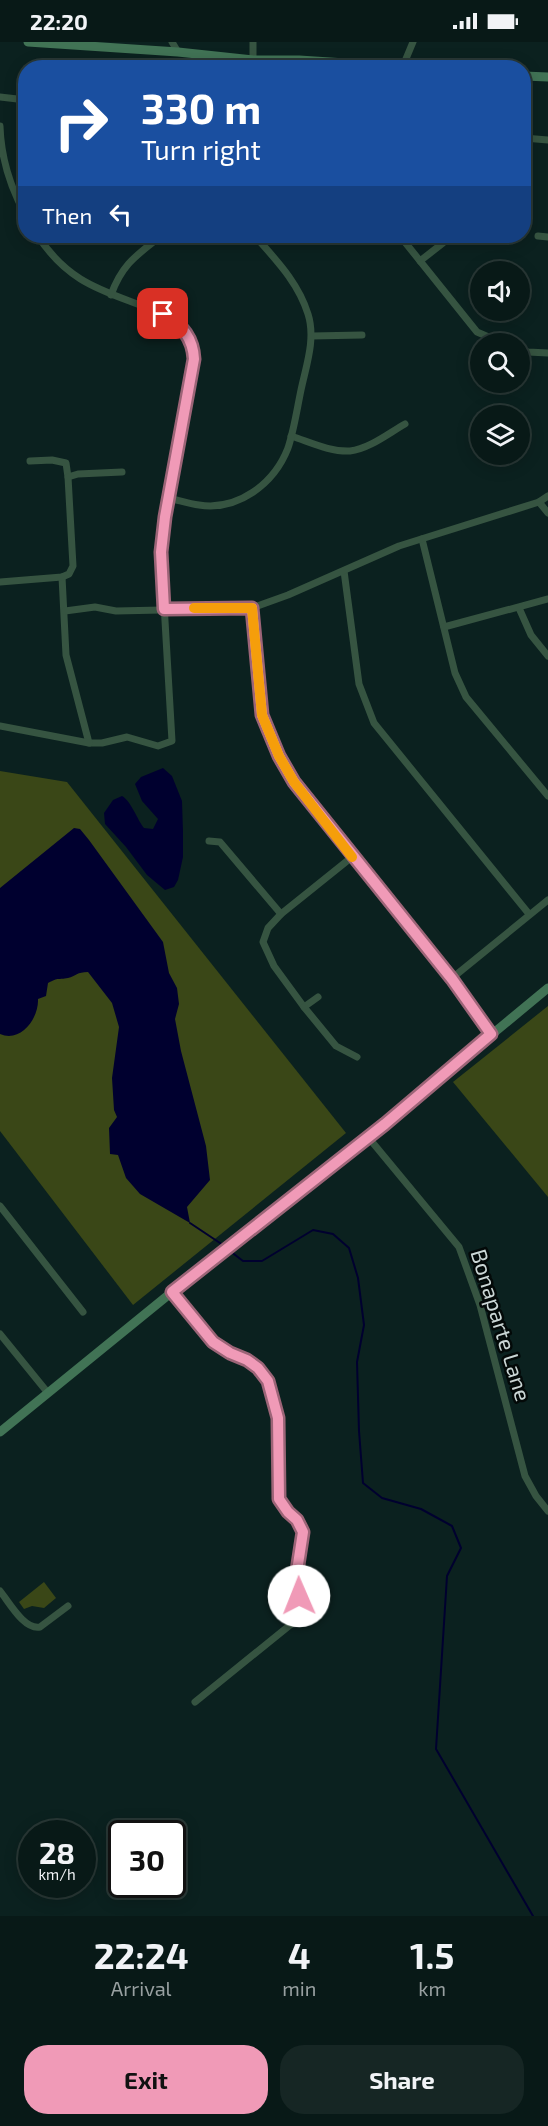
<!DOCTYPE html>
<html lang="en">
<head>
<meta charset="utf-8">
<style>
  :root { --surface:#081917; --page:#162624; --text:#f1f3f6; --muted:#98a0a1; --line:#293836; --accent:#f09ab7 }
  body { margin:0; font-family:"Exo 2",sans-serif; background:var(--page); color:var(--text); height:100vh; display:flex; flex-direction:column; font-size:22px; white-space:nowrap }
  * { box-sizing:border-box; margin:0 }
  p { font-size:20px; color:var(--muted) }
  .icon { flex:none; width:33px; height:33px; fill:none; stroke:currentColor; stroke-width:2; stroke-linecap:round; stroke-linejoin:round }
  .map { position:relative; height:1874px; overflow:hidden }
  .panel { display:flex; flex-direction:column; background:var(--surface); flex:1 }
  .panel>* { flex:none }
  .banner { position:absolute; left:18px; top:18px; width:513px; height:183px; border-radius:24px; box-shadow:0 3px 15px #0003,0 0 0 2px var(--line); background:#1a4fa0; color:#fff; overflow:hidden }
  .fabs { position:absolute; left:470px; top:219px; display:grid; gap:12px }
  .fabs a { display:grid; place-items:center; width:60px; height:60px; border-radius:50%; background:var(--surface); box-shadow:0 3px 15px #0003,0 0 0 2px var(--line); font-size:30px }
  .speed { position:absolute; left:18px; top:1778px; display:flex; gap:12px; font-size:30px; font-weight:700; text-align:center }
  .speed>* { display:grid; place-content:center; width:78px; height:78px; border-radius:50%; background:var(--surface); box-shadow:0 3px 15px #0003,0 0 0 2px var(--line); line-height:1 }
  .speed small { font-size:15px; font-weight:400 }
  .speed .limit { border:3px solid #111; border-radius:9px; background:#fff; color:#111 }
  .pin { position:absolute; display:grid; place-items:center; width:51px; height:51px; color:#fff; margin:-26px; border-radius:12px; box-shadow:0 3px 9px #0006 }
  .me { position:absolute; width:66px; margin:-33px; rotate:359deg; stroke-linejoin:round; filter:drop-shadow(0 0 4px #0008) }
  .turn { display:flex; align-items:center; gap:21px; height:126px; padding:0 24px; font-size:27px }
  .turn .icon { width:78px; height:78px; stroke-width:2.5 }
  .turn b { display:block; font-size:42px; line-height:51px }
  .then { display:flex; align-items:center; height:57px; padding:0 24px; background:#0003; gap:12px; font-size:22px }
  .eta { display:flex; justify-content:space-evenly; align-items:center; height:102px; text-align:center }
  .eta b { font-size:36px; font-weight:700; line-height:42px }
  .cta { display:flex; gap:12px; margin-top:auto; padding:12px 24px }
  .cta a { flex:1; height:69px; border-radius:24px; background:var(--accent); color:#111; font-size:24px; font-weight:700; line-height:69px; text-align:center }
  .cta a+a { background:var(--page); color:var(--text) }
  .status { display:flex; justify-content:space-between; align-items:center; height:42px; padding:0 30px; background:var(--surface); direction:ltr }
  .status svg { height:16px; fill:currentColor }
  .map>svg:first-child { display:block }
  .green { fill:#3a4717 }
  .water { fill:#00002f }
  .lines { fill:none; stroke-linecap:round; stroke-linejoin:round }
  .stream { stroke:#00002f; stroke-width:2 }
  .street { stroke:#365441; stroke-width:7 }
  .secondary { stroke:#417355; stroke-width:9 }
  .route-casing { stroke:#9c6477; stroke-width:15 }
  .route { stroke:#f09ab7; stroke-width:10 }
  .slow { stroke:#f59e0b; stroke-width:10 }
  .labels { text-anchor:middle; stroke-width:5; stroke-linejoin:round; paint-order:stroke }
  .street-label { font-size:22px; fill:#cad6d5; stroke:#030908 }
</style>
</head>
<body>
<div class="status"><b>22:20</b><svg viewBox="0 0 49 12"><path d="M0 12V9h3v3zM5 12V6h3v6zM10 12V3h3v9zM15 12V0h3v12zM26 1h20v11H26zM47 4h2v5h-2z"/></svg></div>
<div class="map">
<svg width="548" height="1874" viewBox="0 0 548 1874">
  <rect width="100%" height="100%" fill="#0b211f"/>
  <g class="green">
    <path d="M0,729L67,740L346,1091L133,1263L0,1089Z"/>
    <path d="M548,964V1155L453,1040Z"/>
    <path d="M44,1540L56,1556L44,1566L32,1564L24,1567L19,1560Z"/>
  </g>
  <g class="water">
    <path d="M163,726L172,734L182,759L183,790V815L178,838L174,845L165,848L147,833L126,805L105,782L104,771L113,758L122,754C131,759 137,777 144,786L153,787L158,777L142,759L135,742L141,735Z"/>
    <path d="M74,786L80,787L89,798L163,900L169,931L177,946L179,962L175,977L181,1009L206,1104L210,1138L187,1165L190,1181L140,1152L126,1136L118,1113L110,1112L109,1086L117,1075L114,1068L112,1036L119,985L112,961L88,930C77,930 76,934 68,936C58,938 59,935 48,941L46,954L38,957C39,976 21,1001 0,992V846Z"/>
  </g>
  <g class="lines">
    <g class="stream">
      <path d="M190,1181L226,1205"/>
      <path d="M230,1209L243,1219H262L313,1188L333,1192L349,1206L358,1236L364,1283L357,1320L359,1389L363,1441L382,1456L421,1467L452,1484L461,1506L447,1534L436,1707L533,1874"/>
    </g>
    <g class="street">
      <path d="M172,0L178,10"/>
      <path d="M253,18V0"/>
      <path d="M403,24L413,0"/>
      <path d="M0,55L26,58"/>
      <path d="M0,84C1,117 10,145 26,174"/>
      <path d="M524,96L548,98"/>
      <path d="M38,194C75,251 118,250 173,277C184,288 190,296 194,310L165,475L161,510L172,699L158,704L127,695L102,701H89L66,613L62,535"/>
      <path d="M400,194L477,290L505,302"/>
      <path d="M538,194L548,195"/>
      <path d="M420,219L443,201"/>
      <path d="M111,253C122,222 137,213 161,194"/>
      <path d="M312,294L362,293"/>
      <path d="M519,307L528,310L548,311"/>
      <path d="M291,394C310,400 330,410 350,409C369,407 389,391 405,382"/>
      <path d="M30,419L52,418L66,421L68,435"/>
      <path d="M168,456C178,458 189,462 199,463C238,469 274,442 288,406C294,388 297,367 301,348C306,324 316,297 308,272C298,240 276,218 255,194"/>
      <path d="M539,460L548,471"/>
      <path d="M422,497L455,631L466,655L548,754"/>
      <path d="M344,529L359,642L374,681L529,872"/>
      <path d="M0,540L62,535L69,532L73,524L68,435L78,432L122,430"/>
      <path d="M252,566L262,673L279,714L294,740L451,937L491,991"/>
      <path d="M519,566L531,593L548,614"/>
      <path d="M65,569L95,565L116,569L252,566L288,553L399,504L539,460L548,454"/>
      <path d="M444,585L548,557"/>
      <path d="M0,684L89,701"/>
      <path d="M209,799L220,800L281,872"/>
      <path d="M352,815L281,872L268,886L263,900L274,924L304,965L336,1004L357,1015"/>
      <path d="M451,937L548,858"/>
      <path d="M304,965L318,955"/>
      <path d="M368,1095L459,1205L480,1263L525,1434L536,1454L548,1469"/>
      <path d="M0,1164L83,1270"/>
      <path d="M172,1250L213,1301L229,1311L247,1318L258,1326L268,1339L278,1376L279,1457L288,1470L297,1477L303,1490L297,1529L300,1575L195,1660"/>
      <path d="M0,1292L48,1351"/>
      <path d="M0,1549C9,1560 24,1588 40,1585L68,1564"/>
    </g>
    <g class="secondary">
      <path d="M28,0L178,10L253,18H299L423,26"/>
      <path d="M524,34L548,35"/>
      <path d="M0,1390L172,1250L368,1095L548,946"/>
    </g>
  </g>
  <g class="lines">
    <g class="route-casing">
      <path id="route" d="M163,272C182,282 193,296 194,317L165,475L161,510L164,567L252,566L262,673L279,714L294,740L452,937L491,992L385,1082L172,1250L213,1300L230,1311L247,1318L258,1326L268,1339L278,1376L279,1457L288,1470L297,1478L303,1490L297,1529L299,1554"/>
    </g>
    <use href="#route" class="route"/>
    <path class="slow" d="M194,566H252L262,673L279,714L294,740L352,815"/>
  </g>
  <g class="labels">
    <g class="street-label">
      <text transform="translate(501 1283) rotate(73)" y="8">Bonaparte Lane</text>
    </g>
  </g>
</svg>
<div class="fabs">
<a><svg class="icon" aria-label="sound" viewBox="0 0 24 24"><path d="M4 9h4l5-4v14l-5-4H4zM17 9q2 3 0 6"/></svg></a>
<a><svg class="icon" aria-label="search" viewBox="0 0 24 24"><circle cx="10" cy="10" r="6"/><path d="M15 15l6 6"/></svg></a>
<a><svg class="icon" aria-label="layers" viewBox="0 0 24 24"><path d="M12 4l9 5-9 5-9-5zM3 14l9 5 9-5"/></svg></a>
</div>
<div class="speed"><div>28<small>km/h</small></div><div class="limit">30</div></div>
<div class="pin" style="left:163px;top:272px;background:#d93025"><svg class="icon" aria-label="arrive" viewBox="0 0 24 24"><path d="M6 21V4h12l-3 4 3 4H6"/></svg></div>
<svg class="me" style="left:299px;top:1554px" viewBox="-20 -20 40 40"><circle r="19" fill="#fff"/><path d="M0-13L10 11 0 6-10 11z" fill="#f09ab7"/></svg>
<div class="banner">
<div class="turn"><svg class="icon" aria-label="right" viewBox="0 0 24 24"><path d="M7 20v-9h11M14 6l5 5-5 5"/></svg><div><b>330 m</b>Turn right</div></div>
<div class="then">Then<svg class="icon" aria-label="left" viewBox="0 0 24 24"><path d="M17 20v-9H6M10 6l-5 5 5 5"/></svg></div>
</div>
</div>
<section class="panel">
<div class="eta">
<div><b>22:24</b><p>Arrival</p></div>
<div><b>4</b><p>min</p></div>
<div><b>1.5</b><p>km</p></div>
</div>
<div class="cta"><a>Exit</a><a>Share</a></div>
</section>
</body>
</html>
